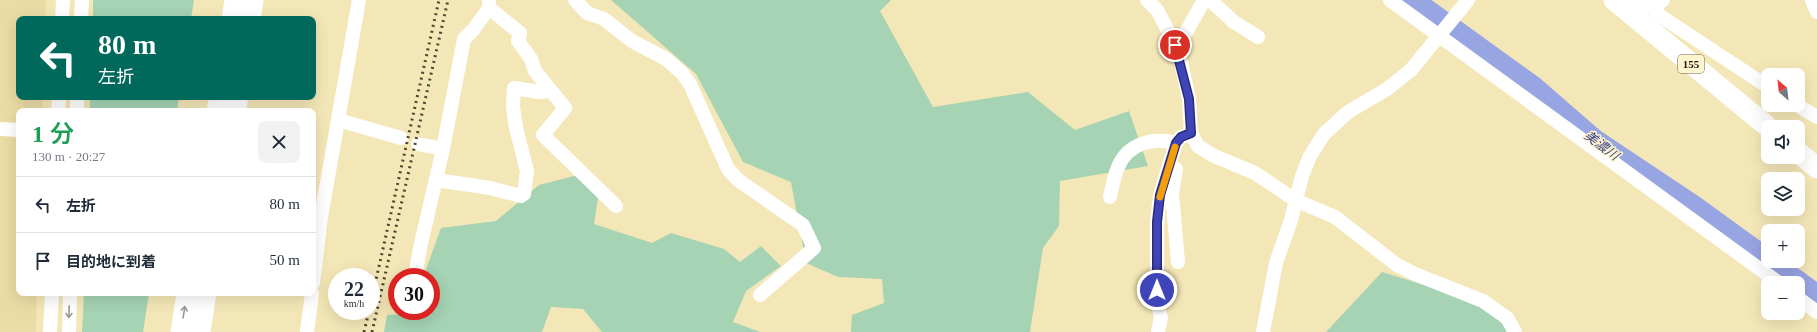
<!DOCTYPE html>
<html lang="ja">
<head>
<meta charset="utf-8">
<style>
  :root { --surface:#fff; --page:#f2f2f3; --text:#1f2937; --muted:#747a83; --line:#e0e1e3 }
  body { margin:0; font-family:"Times New Roman","Noto Sans JP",serif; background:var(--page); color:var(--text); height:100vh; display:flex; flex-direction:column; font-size:15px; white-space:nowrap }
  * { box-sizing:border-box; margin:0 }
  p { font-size:13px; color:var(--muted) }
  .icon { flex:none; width:22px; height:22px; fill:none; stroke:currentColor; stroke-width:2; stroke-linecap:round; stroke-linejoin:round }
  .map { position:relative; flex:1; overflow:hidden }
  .side { position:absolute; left:16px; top:108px; width:300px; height:188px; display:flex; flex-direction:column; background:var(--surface); border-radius:8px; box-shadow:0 4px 16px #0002 }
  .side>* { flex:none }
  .hud { position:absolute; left:16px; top:16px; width:300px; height:84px; border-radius:8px; box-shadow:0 4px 16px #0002; background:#00695c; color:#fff; overflow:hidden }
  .needle { width:26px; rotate:332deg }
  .tools { position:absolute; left:1761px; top:68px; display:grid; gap:8px }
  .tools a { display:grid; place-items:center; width:44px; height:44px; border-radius:8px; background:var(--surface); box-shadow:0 4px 16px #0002; font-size:20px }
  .speed { position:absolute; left:328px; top:268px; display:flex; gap:8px; font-size:20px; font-weight:700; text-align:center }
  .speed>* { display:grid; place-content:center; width:52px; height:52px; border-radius:50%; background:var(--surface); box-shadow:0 4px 16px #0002; line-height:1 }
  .speed small { font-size:10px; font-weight:400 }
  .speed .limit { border:6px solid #d22; background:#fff; color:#111 }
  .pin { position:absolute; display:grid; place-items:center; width:34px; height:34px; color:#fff; margin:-17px; border:2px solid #fff; border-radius:50%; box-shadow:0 1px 4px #0007 }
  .me { position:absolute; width:44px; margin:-22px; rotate:0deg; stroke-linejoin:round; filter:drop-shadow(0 0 3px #0008) }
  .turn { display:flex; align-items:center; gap:14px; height:84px; padding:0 16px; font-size:18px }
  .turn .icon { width:52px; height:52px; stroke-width:2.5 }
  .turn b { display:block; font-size:28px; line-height:34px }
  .round { display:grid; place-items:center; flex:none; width:42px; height:42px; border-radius:8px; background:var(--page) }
  .summary { display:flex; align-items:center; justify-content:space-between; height:68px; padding:0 16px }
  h1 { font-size:24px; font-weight:600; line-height:30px; color:#1e9e55 }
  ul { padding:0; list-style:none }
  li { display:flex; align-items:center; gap:12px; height:56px; padding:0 16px; border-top:1px solid var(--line) }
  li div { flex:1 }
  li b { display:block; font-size:15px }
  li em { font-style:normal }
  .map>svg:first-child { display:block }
  .built { fill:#ebdca5 }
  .green { fill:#a5d3b3 }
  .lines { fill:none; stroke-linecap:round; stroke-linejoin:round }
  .river { stroke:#98a5e3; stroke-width:24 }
  .minor { stroke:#fff; stroke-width:14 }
  .highway { stroke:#fff; stroke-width:21 }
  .rail { stroke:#4f4830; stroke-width:3; stroke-dasharray:2 4; stroke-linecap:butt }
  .oneway { stroke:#9a9890 }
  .route-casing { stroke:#292d78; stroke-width:10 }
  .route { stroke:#3f45b9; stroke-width:7 }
  .slow { stroke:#f59e0b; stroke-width:7 }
  .labels { text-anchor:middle; stroke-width:3; stroke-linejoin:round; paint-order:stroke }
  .shield { fill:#fef4ce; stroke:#625b43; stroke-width:1 }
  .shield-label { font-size:11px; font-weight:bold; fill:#1f1a08 }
  .water-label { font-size:13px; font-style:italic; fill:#363e88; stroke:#fef4ce }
</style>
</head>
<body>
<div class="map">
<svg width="1817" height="332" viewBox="0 0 1817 332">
  <rect width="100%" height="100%" fill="#f4e7b7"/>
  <path class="built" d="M0,0H46L45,19H19V97H43L42,111H19V293H37L36,332H0Z"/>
  <g class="green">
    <path d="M93,0H194L191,19H93Z"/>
    <path d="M611,0H891L880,11L933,107L1028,92L1075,130L1129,111L1148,166L1060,181L1059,226L1043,248L1030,332H851L852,315L884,303L882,279L838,277L806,263L791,182L743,162L696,74Z"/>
    <path d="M90,97H179L177,111H90Z"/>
    <path d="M578,175L598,198L594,224L652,243L671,233L724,249L740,262L761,246L781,266L746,291L733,322L760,332H602L583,309L551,307L542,332H384L387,315L408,314L417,311H431V277H425L424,275L441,228L496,221L539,185Z"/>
    <path d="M1382,272L1477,301L1508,328L1506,332H1326Z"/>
    <path d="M84,293H149L143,332H82Z"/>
  </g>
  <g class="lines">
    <g class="river">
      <path d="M1411,0L1533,88L1594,141L1693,207L1798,283"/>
      <path d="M1798,283L1817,297"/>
    </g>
    <g class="minor">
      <path d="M575,0L587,13L604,19L632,41L666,59L682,73L690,84L728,169L738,180L803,225L814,248L760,295"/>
      <path d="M1147,0L1157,10L1174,42L1181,62L1189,99L1191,133L1198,146L1212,155L1255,173L1295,200L1335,217L1397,265L1415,274L1483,301L1507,318L1515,332"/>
      <path d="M1210,0L1234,22L1258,37"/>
      <path d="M1390,0L1779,283"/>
      <path d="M1629,0L1652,8L1662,17L1768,87"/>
      <path d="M1812,0L1817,12"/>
      <path d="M489,8L520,33L518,41L531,59L535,71L565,108L543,135L616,206"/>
      <path d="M1652,8L1663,0"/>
      <path d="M62,19L63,0"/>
      <path d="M81,19L82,0"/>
      <path d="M1175,45L1184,36L1204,0"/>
      <path d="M1797,105L1817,117"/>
      <path d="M58,111L59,97"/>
      <path d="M77,111V97"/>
      <path d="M338,120L401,138"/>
      <path d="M0,129L19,130"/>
      <path d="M418,144L443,149L464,39L473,30L489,8V0"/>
      <path d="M1176,169L1172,193L1178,262"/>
      <path d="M436,180L490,188L521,196L524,194L527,171L516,128L513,106L514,88L539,92L550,91"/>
      <path d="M1110,197C1112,187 1114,176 1118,167C1128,143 1153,137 1176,143"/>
      <path d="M415,277L420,248L443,149"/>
      <path d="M313,283L321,217L359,0"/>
      <path d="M1798,298L1817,312"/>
      <path d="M50,332L52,293"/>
      <path d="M69,332L70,293"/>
      <path d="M307,332L312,293"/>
      <path d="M1158,332L1161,318L1157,301V222L1160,195L1176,143L1181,137L1191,133"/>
      <path d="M1263,332L1276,263L1291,220L1302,176L1310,156L1324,134L1348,112L1387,89L1411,70L1468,0"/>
    </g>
    <g class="highway">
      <path d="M1614,0L1768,127"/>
      <path d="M232,19L235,0"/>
      <path d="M250,19L253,0"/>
      <path d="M217,111L220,97"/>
      <path d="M235,111L238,97"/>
      <path d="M1798,152L1817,168"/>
      <path d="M181,332L187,293"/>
      <path d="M200,332L206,293"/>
    </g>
    <g class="rail">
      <path d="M371,302L439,0"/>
      <path d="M364,332L369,311"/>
      <path d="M372,332L448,0"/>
    </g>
  </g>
  <defs><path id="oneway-shaft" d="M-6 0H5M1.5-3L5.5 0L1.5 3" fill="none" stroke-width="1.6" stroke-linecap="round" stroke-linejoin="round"/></defs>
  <g class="oneway">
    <use href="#oneway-shaft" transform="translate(69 312) rotate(92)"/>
    <use href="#oneway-shaft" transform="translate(184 312) rotate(-81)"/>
  </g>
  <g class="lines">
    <g class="route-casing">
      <path id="route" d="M1157,290V222L1160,195L1176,143L1181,137L1191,133L1189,99L1175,45"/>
    </g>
    <use href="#route" class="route"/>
    <path class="slow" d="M1160,197L1175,147"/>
  </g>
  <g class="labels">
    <rect class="shield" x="1678" y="55" width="26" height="18" rx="3"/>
    <g class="shield-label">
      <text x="1691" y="68">155</text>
    </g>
    <g class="water-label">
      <text transform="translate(1602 145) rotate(37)" y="5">美濃川</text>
    </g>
  </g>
</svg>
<div class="tools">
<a><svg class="needle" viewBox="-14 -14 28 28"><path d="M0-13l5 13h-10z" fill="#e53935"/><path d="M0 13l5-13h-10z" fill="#747a83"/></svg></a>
<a><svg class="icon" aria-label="sound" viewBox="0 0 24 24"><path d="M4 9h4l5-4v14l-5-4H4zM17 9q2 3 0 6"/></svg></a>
<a><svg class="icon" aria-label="layers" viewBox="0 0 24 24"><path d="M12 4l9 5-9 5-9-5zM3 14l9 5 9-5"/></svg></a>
<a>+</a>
<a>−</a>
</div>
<div class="speed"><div>22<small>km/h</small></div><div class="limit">30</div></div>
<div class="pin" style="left:1175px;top:45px;background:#d93025"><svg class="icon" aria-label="arrive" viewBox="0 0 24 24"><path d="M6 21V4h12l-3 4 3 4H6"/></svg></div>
<svg class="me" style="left:1157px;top:290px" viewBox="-20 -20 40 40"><circle r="17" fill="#3f45b9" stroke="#fff" stroke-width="3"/><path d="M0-11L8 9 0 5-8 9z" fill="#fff"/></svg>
<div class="hud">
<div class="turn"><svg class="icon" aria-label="left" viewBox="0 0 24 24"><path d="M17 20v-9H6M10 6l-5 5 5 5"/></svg><div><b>80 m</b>左折</div></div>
</div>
<section class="side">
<div class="summary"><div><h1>1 分</h1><p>130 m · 20:27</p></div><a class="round"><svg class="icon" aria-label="close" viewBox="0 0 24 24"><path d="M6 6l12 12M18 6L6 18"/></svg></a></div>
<ul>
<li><svg class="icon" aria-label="left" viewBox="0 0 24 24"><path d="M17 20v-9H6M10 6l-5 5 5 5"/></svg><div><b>左折</b></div><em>80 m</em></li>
<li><svg class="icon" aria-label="arrive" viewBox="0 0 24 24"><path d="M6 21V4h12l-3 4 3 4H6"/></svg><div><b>目的地に到着</b></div><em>50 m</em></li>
</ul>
</section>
</div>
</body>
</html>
